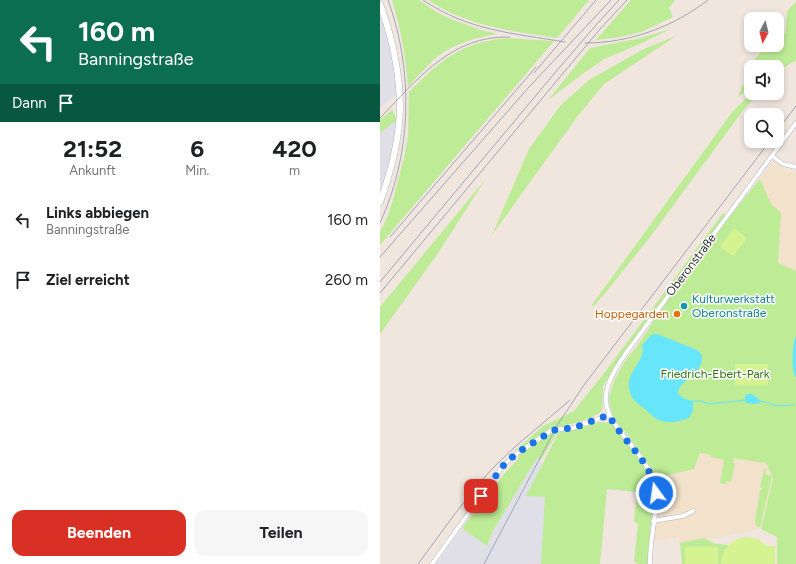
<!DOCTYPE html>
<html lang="de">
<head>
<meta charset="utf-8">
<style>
  :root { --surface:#fff; --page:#f6f6f6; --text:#202124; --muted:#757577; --accent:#d93025 }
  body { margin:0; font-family:Figtree,sans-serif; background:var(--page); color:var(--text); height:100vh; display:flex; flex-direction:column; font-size:15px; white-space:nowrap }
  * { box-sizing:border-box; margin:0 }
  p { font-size:13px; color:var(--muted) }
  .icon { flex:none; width:22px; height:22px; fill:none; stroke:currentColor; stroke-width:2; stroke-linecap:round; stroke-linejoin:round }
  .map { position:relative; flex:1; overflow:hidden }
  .sheet { display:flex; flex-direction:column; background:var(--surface); width:380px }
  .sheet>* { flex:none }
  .hud { background:#0b6e4f; color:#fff; overflow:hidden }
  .needle { width:26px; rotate:187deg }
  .buttons { position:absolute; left:364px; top:12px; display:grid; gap:8px }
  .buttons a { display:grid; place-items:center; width:40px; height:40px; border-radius:8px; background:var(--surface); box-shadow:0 2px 6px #0003; font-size:20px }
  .pin { position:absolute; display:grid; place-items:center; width:34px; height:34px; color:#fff; margin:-17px; border-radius:8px; box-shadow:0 2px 6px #0006 }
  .me { position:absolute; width:44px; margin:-22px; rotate:346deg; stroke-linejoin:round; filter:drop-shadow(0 0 3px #0008) }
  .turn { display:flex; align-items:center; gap:14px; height:84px; padding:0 12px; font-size:18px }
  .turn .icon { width:52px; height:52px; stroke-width:2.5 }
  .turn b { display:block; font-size:28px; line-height:34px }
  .then { display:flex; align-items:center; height:38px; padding:0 12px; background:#0003; gap:8px; font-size:15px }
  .eta { display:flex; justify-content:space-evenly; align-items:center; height:68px; text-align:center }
  .eta b { font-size:24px; font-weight:700; line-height:28px }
  .action { display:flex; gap:8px; margin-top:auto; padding:8px 12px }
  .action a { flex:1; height:46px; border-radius:12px; background:var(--accent); color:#fff; font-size:16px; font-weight:700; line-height:46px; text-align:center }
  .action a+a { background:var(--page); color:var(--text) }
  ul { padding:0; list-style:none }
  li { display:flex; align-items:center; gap:12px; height:60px; padding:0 12px }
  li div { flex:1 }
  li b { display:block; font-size:15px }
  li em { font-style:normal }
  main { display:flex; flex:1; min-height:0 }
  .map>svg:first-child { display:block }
  .industrial { fill:#e0dfe8 }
  .education { fill:#f2e2cc }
  .green { fill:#bdeb96 }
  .pitch { fill:#d5f390 }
  .water { fill:#67e5fb }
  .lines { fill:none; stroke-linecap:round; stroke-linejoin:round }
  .stream { stroke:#67e5fb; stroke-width:1 }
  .street-casing { stroke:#b2b7c2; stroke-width:5 }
  .secondary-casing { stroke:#b2b7c2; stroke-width:7 }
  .street { stroke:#fff; stroke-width:4 }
  .secondary { stroke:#fff; stroke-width:6 }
  .rail { stroke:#a0a6b9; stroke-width:1 }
  .route { stroke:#1a73e8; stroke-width:7; stroke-dasharray:0 12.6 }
  .culture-dot { fill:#0f9aa8; stroke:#fff; stroke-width:1.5 }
  .food-dot { fill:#e8710a; stroke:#fff; stroke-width:1.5 }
  .labels { text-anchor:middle; stroke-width:3; stroke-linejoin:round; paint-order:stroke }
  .street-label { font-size:12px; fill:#2d2d2d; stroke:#fff }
  .culture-label { font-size:12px; fill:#0d838f; stroke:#fff; text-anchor:start }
  .food-label { font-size:12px; fill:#c56008; stroke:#fff; text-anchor:end }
  .park-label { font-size:12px; fill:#327413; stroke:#fff }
</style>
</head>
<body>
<main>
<section class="sheet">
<div class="hud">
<div class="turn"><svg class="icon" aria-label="left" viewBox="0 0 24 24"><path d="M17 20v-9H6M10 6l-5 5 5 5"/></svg><div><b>160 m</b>Banningstraße</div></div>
<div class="then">Dann<svg class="icon" aria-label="arrive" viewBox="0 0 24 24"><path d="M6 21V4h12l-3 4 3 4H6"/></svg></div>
</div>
<div class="eta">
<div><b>21:52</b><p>Ankunft</p></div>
<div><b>6</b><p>Min.</p></div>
<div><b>420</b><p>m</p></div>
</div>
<ul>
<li><svg class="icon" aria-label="left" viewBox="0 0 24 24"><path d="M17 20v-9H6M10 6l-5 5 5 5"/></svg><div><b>Links abbiegen</b><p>Banningstraße</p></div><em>160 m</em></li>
<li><svg class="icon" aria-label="arrive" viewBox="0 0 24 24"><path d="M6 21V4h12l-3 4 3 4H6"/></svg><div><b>Ziel erreicht</b></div><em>260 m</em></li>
</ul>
<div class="action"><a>Beenden</a><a>Teilen</a></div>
</section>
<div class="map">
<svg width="416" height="564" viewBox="0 0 416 564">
  <rect width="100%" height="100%" fill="#f0e6de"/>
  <g class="industrial">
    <path d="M0,7L8,28L18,96H14L0,108Z"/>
    <path d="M17,120L16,138L0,204V133Z"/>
    <path d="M157,457L175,480L162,564H56L82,528L107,546L113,531Z"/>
  </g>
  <g class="education">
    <path d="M394,161L405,170L416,172V271L398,263L401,213L391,204L380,179Z"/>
    <path d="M320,453L386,463L393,477L381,529L299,545L298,537L274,541L280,495L276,478L314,469Z"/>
  </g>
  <g class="green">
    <path d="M12,0H39L58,13L73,20L101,30L117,34C98,37 80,42 64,52C50,61 39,75 28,87C26,56 21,30 12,0Z"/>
    <path d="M48,0H209L177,38C131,31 87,26 48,0Z"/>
    <path d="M251,0H295L289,8L293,17L261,32L240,37L216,40Z"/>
    <path d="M416,2V60L397,72V67H371V88L358,97L373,61L388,45H397V42L401,41L406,31L407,11Z"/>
    <path d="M290,29L262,43L224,59L201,75L168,100L210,48L261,38Z"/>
    <path d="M296,36L224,84L197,117L112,235L149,149L181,105L209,80L264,49Z"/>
    <path d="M126,38L174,41L0,245V232L7,218L13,200L24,158L28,136L29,92C61,60 80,43 126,38Z"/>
    <path d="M372,93H379L364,109L270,237L226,292L213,307L212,305L353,111Z"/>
    <path d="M12,110L17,120L0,133V120Z"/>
    <path d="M380,179L391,204L401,213L398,263L416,271V564H397V537L381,529L393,478L386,463L352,458L354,459L353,463H355L351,482L347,481L346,484L340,483L344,460L331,457V455L320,453L314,469L276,478L270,466L244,430L240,427L233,416L230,406L229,397L234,381L245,361L258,345L308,268L237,364L223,386L222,411L211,418L181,427L160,461L157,458L113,531L107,546L82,528L124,474L139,458L135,451L163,426L194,411L225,372L343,213L345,215L308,268Z"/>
    <path d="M105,180L56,256L0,334V307Z"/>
    <path d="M219,422L233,423L265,463L274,481L273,504L267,564H258L254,561L258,524L254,521L257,492L227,489L220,564H161L165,497L146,496L179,432L189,431Z"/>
    <path d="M384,468H385L386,475L392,476L380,527L376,526V523H375L380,490H382V488L380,487Z"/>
    <path d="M324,538L336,544L349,545L346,549L341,564H338V547H305V564H302L300,543Z"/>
  </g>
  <g class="pitch">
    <path d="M354,228L367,238L353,256L340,247Z"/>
    <rect x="355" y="364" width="33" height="21"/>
    <path d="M366,537L378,539L387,546H395V564H341C341,550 351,539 366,537Z"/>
    <rect x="305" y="547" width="33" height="17"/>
  </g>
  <g class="water">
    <path d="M277,334L317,350L322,355C323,377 298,379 298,394L305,399L313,401V411L309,418C300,422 286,424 277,419C272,417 269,412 265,409C256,402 251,400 249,388C247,370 267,360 262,345L271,335Z"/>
    <path d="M416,336V378C411,372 412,343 416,336Z"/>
    <path d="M368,394H372L381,401L380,403L373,404L366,403L365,400V397Z"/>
  </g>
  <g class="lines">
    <g class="stream">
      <path d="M313,401H321L329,404L365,400"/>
      <path d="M381,401L398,406L414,405"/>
    </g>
    <g class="street-casing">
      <g id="street">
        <path d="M392,156L403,164L416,167"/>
        <path d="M273,521L303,516L313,511"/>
        <path d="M52,564L122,467L132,457L172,430L193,428L229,415"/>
        <path d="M270,564C269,538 280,508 274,482C271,470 263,461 256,451C222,410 214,399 246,353L416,123"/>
      </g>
    </g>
    <g class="secondary-casing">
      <path id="secondary" d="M0,4C12,37 20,74 20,109C19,140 11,172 0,202"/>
    </g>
    <use href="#street" class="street"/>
    <use href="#secondary" class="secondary"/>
    <g class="rail">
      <path d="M43,0C89,31 132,33 185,42"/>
      <path d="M205,43C250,43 293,27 328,0"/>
      <path d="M154,73L216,0"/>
      <path d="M0,118C37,80 71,35 130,37"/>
      <path d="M397,131L416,106"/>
      <path d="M0,223C32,154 34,71 8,0"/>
      <path d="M10,237L156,67"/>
      <path d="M0,257L149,87L231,0"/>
      <path d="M0,282L173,75L216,25L239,0"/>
      <path d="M0,293L220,29L247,0"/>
      <path d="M38,564C62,532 85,498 112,469C136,444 164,423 190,400"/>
      <path d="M104,564L178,424L204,385L390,141"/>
    </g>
  </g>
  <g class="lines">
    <path class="route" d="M101,496L126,462L140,451L170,432L174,430L193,428L229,415C244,444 270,458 276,493"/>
  </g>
  <circle class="culture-dot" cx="304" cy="306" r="4"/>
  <circle class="food-dot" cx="297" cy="314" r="4"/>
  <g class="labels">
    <g class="street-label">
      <text transform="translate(311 265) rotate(-53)" y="4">Oberonstraße</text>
    </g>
    <g class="culture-label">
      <text x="312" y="303">Kulturwerkstatt<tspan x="312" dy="14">Oberonstraße</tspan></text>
    </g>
    <g class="food-label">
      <text x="289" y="318">Hoppegarden</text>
    </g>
    <g class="park-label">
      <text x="335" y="378">Friedrich-Ebert-Park</text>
    </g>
  </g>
</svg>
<div class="buttons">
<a><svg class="needle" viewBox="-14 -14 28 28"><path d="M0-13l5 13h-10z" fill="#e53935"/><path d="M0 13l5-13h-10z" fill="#757577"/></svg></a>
<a><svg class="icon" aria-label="sound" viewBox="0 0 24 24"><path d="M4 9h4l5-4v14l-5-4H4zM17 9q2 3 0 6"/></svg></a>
<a><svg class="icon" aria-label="search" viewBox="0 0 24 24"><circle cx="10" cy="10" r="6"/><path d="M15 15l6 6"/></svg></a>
</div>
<div class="pin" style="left:101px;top:496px;background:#d93025"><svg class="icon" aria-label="arrive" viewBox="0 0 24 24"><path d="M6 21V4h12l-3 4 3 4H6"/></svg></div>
<svg class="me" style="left:276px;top:493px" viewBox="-20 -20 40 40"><circle r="17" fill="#1a73e8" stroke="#fff" stroke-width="3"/><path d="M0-11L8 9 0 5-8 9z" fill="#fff"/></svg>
</div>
</main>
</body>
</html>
